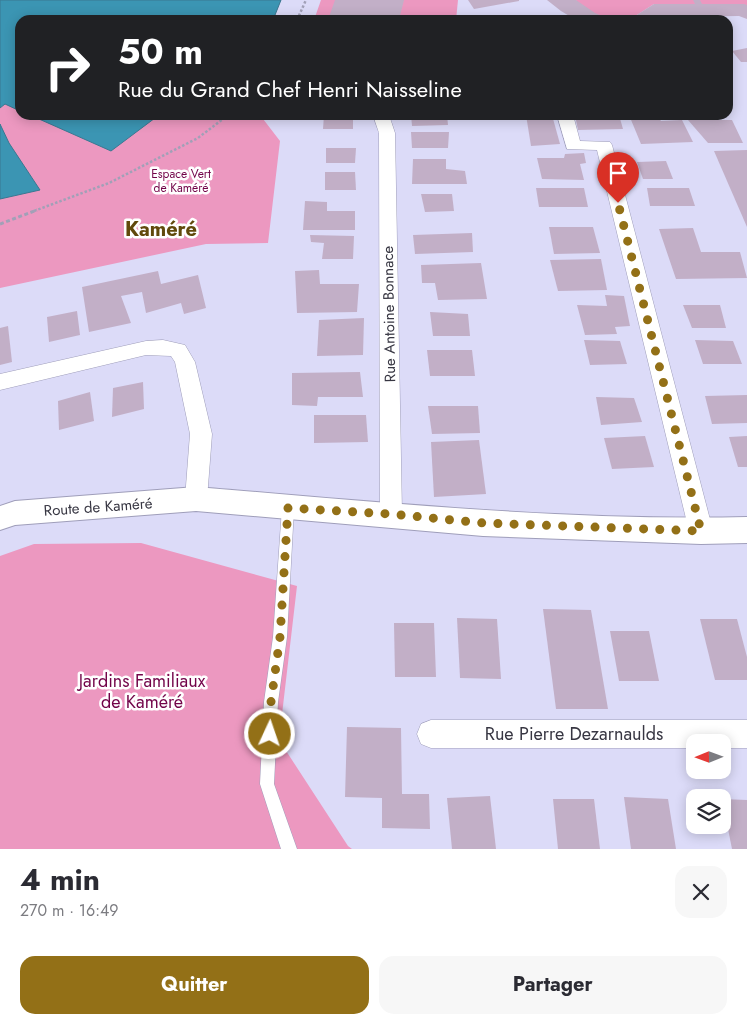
<!DOCTYPE html>
<html lang="fr">
<head>
<meta charset="utf-8">
<style>
  :root { --surface:#fff; --page:#f7f7f7; --text:#2b2b33; --muted:#7c7c81; --accent:#937017 }
  body { margin:0; font-family:Jost,sans-serif; background:var(--page); color:var(--text); height:100vh; display:flex; flex-direction:column; font-size:19px; white-space:nowrap }
  * { box-sizing:border-box; margin:0 }
  p { font-size:16px; color:var(--muted) }
  .icon { flex:none; width:28px; height:28px; fill:none; stroke:currentColor; stroke-width:2; stroke-linecap:round; stroke-linejoin:round }
  .map { position:relative; height:849px; overflow:hidden }
  .panel { display:flex; flex-direction:column; background:var(--surface); flex:1 }
  .panel>* { flex:none }
  .hud { position:absolute; left:15px; top:15px; width:718px; height:105px; border-radius:15px; box-shadow:0 2px 12px #0003; background:#202124; color:#fff; overflow:hidden }
  .needle { width:32px; rotate:269deg }
  .buttons { position:absolute; left:686px; top:734px; display:grid; gap:10px }
  .buttons a { display:grid; place-items:center; width:45px; height:45px; border-radius:10px; background:var(--surface); box-shadow:0 2px 12px #0003; font-size:25px }
  .pin { position:absolute; display:grid; place-items:center; width:42px; height:42px; color:#fff; margin:-51px -21px; border-radius:50% 50% 50% 0; rotate:-45deg; box-shadow:0 0 5px #0007 }
  .pin .icon { rotate:45deg }
  .me { position:absolute; width:55px; margin:-28px; rotate:3deg; stroke-linejoin:round; filter:drop-shadow(0 0 4px #0008) }
  .turn { display:flex; align-items:center; gap:18px; height:105px; padding:0 20px; font-size:22px }
  .turn .icon { width:65px; height:65px; stroke-width:2.5 }
  .turn b { display:block; font-size:35px; line-height:42px }
  .round { display:grid; place-items:center; flex:none; width:52px; height:52px; border-radius:15px; background:var(--page) }
  .summary { display:flex; align-items:center; justify-content:space-between; height:85px; padding:0 20px }
  h1 { font-size:30px; font-weight:700; line-height:38px }
  .primary-button { display:flex; gap:10px; margin-top:auto; padding:10px 20px }
  .primary-button a { flex:1; height:58px; border-radius:15px; background:var(--accent); color:#fff; font-size:20px; font-weight:700; line-height:58px; text-align:center }
  .primary-button a+a { background:var(--page); color:var(--text) }
  .map>svg:first-child { display:block }
  .green { fill:#ec98c0 }
  .water { fill:#3b95b3; stroke:#3a7891 }
  .building { fill:#c2afc7 }
  .lines { fill:none; stroke-linecap:round; stroke-linejoin:round }
  .service-casing { stroke:#9f9eba; stroke-width:1 }
  .minor-casing { stroke:#9f9eba; stroke-width:1 }
  .tertiary-casing { stroke:#9f9eba; stroke-width:2 }
  .path-far1 { stroke:#a1a0b7; stroke-width:2.5; stroke-dasharray:2.5 2; stroke-linecap:butt }
  .path { stroke:#a1a0b7; stroke-width:3; stroke-dasharray:4 2.5; stroke-linecap:butt }
  .service { fill:#fff; fill-rule:evenodd }
  .minor { fill:#fff; fill-rule:evenodd }
  .tertiary { fill:#fff; fill-rule:evenodd }
  .route { stroke:#937017; stroke-width:9; stroke-dasharray:0 16.2 }
  .labels { text-anchor:middle; stroke-width:5; stroke-linejoin:round; paint-order:stroke }
  .far-park-label { font-size:12px; fill:#720449; stroke:#fff }
  .street-label { font-size:15px; fill:#373642; stroke:#fff }
  .near-park-label { font-size:18px; fill:#720449; stroke:#fff }
  .near-street-label { font-size:18px; fill:#373642; stroke:#fff }
  .district-label { font-size:20px; font-weight:bold; fill:#61490c; stroke:#fff }
</style>
</head>
<body>
<div class="map">
<svg width="747" height="849" viewBox="0 0 747 849">
  <rect width="100%" height="100%" fill="#dcdbf8"/>
  <g class="green">
    <path d="M0,0H281L273,20H20V115H260L280,141L268,243L206,244L0,288Z"/>
    <path d="M321,0H458L456,20H314Z"/>
    <path d="M576,0H747V5L654,4L629,20H584Z"/>
    <path d="M141,543L297,586L279,740L348,846L352,849H0V556L34,544Z"/>
  </g>
  <g class="water">
    <path d="M0,0H281L273,20H20V111L5,104L0,108Z"/>
    <path d="M30,115H159L111,151Z"/>
    <path d="M0,124L9,143L40,190L0,199Z"/>
  </g>
  <g class="building">
    <path d="M335,0H404L399,20H328Z"/>
    <path d="M468,0H519V1L474,9Z"/>
    <path d="M547,0H576L595,13L611,20H600L593,17L585,20H576L561,11Z"/>
    <path d="M693,0H700L702,4H744L747,5V19L739,16L669,17L664,20H629L654,4H695Z"/>
    <path d="M747,48V62H741L732,51Z"/>
    <path d="M324,115H353V129H323Z"/>
    <path d="M411,115H447L448,125L412,126Z"/>
    <path d="M526,115H552L560,144L531,146Z"/>
    <path d="M575,115H619L623,129L578,130Z"/>
    <path d="M629,115H657L661,121L682,120L693,142L641,144Z"/>
    <path d="M688,120H732L743,143H708Z"/>
    <path d="M411,132H449L448,148H412Z"/>
    <path d="M326,148H356L355,163H326Z"/>
    <path d="M747,150V227L714,151Z"/>
    <path d="M584,153L586,163L580,164L584,180L542,179L537,158H564L565,154Z"/>
    <path d="M413,159H446V169L465,171L467,184H412Z"/>
    <path d="M666,161L673,179H643L637,162Z"/>
    <path d="M325,172H355L356,190H325Z"/>
    <path d="M536,188H584L588,207H539Z"/>
    <path d="M647,188H689L695,206H650Z"/>
    <path d="M421,194H452L454,211L425,212Z"/>
    <path d="M305,201L327,202V211H355V230H303Z"/>
    <path d="M549,227H593L600,253L554,254Z"/>
    <path d="M693,228L701,252H740L747,278L676,279L659,229Z"/>
    <path d="M472,233L473,252L415,254L413,235Z"/>
    <path d="M310,235L354,236L353,259H322L324,243L311,242Z"/>
    <path d="M601,259L607,290L558,291L550,260Z"/>
    <path d="M481,263L487,299L438,300L435,283H422L421,265Z"/>
    <path d="M319,270L320,284H359L357,312L297,313L295,271Z"/>
    <path d="M158,271L161,284L198,275L206,308L184,314L181,303L146,313L142,292L121,296L131,323L89,332L82,287Z"/>
    <path d="M605,295L624,296L630,326L615,327L617,334L585,335L577,305L607,306Z"/>
    <path d="M683,305H720L726,328H692Z"/>
    <path d="M77,311L80,335L49,342L47,317Z"/>
    <path d="M430,312L468,314L470,336H433Z"/>
    <path d="M364,318L363,355L317,356L319,320Z"/>
    <path d="M8,326L12,362L0,365V328Z"/>
    <path d="M584,340L620,341L627,364L590,365Z"/>
    <path d="M695,340L733,341L742,364H703Z"/>
    <path d="M427,350H472L475,376H430Z"/>
    <path d="M360,372L363,397H318L317,406L292,405V373Z"/>
    <path d="M143,382L144,409L112,417L113,388Z"/>
    <path d="M90,392L94,421L59,430L58,401Z"/>
    <path d="M747,395V423L712,424L705,396Z"/>
    <path d="M596,397L634,398L642,422L601,425Z"/>
    <path d="M428,406H478L480,433L432,434Z"/>
    <path d="M314,415H366L368,442L314,443Z"/>
    <path d="M645,436L654,467L612,469L604,438Z"/>
    <path d="M747,436V467H738L729,437Z"/>
    <path d="M479,440L486,494L434,497L431,442Z"/>
    <path d="M543,609L591,610L608,709H556Z"/>
    <path d="M457,618L497,619L501,679L460,678Z"/>
    <path d="M700,619H737L747,657V680H715Z"/>
    <path d="M394,623H434L436,677H395Z"/>
    <path d="M610,631H649L659,681H619Z"/>
    <path d="M347,727L401,728L402,794H429L430,829L382,828V798L345,797Z"/>
    <path d="M490,796L496,849H452L447,798Z"/>
    <path d="M624,797L668,799L676,849H631Z"/>
    <path d="M553,799H594L600,849H558Z"/>
    <path d="M722,799L747,800V849H732Z"/>
  </g>
  <g class="lines">
    <g class="service-casing">
      <path id="service" d="M288,503L292,504L294,508L287,637L278,702L274,784L297,849H281L260,784L264,702L273,637L282,508L284,504Z"/>
    </g>
    <g class="minor-casing">
      <g id="minor">
        <path d="M373,115H389L395,133L402,514L399,521L391,524L383,521L380,514L379,133Z"/>
        <path d="M557,115H573L580,141L610,142L612,145L713,531L709,538L701,541L693,538L689,531L597,150L567,149Z"/>
        <path d="M163,340L185,345L195,362L212,434L207,499L204,506L196,509L188,506L185,499L190,434L175,362L171,356L146,355L0,390V374L146,341Z"/>
        <path d="M431,720H747V748H722V742H695V748H431L421,744L417,734L421,724Z"/>
      </g>
    </g>
    <g class="tertiary-casing">
      <path id="tertiary" d="M196,487C379,502 563,521 747,517V543L701,544L483,536L196,511L15,525L0,530V506L15,501Z"/>
    </g>
    <g class="path-far1">
      <path d="M297,20L306,0"/>
      <path d="M34,211L109,183L198,138L228,115"/>
    </g>
    <path class="path" d="M0,224L37,210"/>
    <use href="#service" class="service"/>
    <use href="#minor" class="minor"/>
    <use href="#tertiary" class="tertiary"/>
  </g>
  <g class="lines">
    <path class="route" d="M270,734L271,702L280,637L288,508L391,514L483,523L701,531L618,203"/>
  </g>
  <g class="labels">
    <g class="far-park-label">
      <text x="181" y="178">Espace Vert<tspan x="181" dy="14">de Kaméré</tspan></text>
    </g>
    <g class="street-label">
      <text transform="translate(389 314) rotate(-91)" y="5">Rue Antoine Bonnace</text>
      <text transform="translate(98 507) rotate(-4)" y="5">Route de Kaméré</text>
    </g>
    <g class="near-park-label">
      <text x="142" y="687">Jardins Familiaux<tspan x="142" dy="21">de Kaméré</tspan></text>
    </g>
    <g class="near-street-label">
      <text x="574" y="740">Rue Pierre Dezarnaulds</text>
    </g>
    <g class="district-label">
      <text x="161" y="236">Kaméré</text>
    </g>
  </g>
</svg>
<div class="buttons">
<a><svg class="needle" viewBox="-14 -14 28 28"><path d="M0-13l5 13h-10z" fill="#e53935"/><path d="M0 13l5-13h-10z" fill="#7c7c81"/></svg></a>
<a><svg class="icon" aria-label="layers" viewBox="0 0 24 24"><path d="M12 4l9 5-9 5-9-5zM3 14l9 5 9-5"/></svg></a>
</div>
<div class="pin" style="left:618px;top:203px;background:#d93025"><svg class="icon" aria-label="arrive" viewBox="0 0 24 24"><path d="M6 21V4h12l-3 4 3 4H6"/></svg></div>
<svg class="me" style="left:270px;top:734px" viewBox="-20 -20 40 40"><circle r="17" fill="#937017" stroke="#fff" stroke-width="3"/><path d="M0-11L8 9 0 5-8 9z" fill="#fff"/></svg>
<div class="hud">
<div class="turn"><svg class="icon" aria-label="right" viewBox="0 0 24 24"><path d="M7 20v-9h11M14 6l5 5-5 5"/></svg><div><b>50 m</b>Rue du Grand Chef Henri Naisseline</div></div>
</div>
</div>
<section class="panel">
<div class="summary"><div><h1>4 min</h1><p>270 m · 16:49</p></div><a class="round"><svg class="icon" aria-label="close" viewBox="0 0 24 24"><path d="M6 6l12 12M18 6L6 18"/></svg></a></div>
<div class="primary-button"><a>Quitter</a><a>Partager</a></div>
</section>
</body>
</html>
